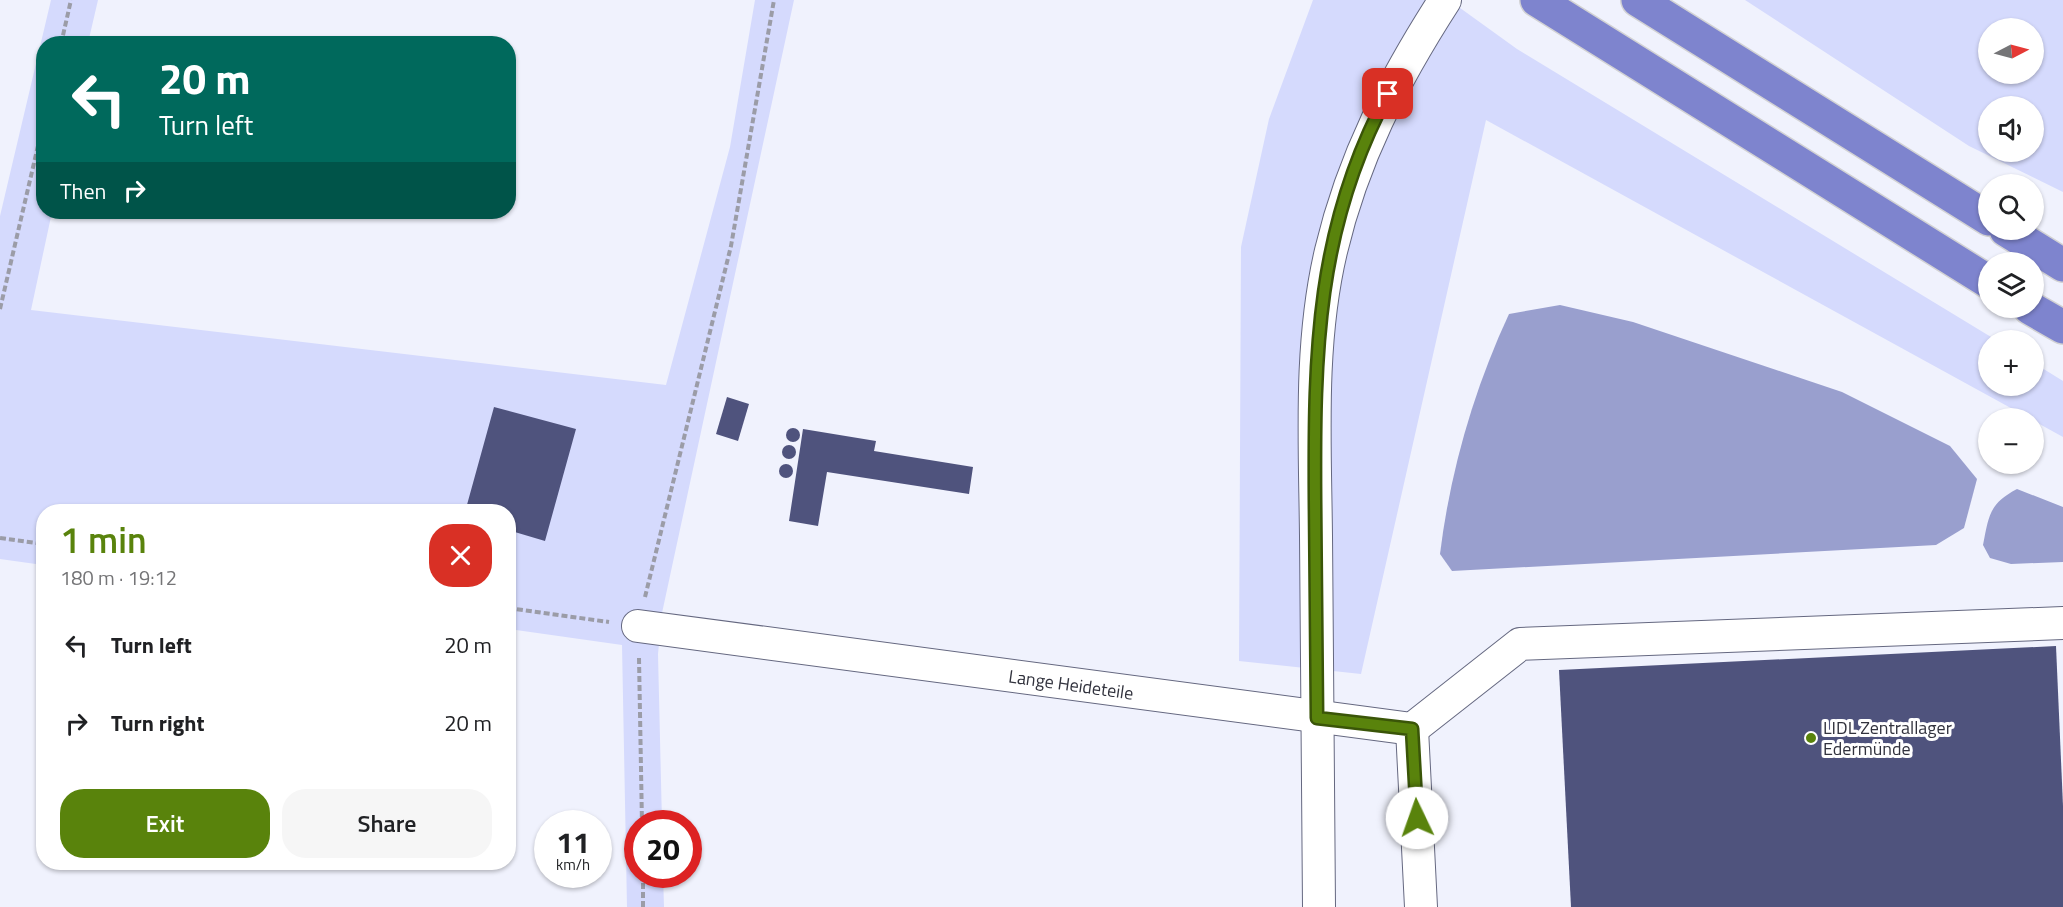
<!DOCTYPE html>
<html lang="en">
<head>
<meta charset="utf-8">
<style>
  :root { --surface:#fff; --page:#f6f6f6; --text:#202124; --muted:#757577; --accent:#59830c }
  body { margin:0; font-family:"Titillium Web",sans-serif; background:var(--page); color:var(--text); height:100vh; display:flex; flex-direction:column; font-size:22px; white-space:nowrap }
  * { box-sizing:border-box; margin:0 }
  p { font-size:20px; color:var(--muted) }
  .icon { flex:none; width:33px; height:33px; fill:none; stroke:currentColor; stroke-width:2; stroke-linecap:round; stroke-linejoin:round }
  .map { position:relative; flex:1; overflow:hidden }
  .drawer { position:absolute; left:36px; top:504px; width:480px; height:366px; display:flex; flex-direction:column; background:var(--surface); border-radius:24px; box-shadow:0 2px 4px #0004 }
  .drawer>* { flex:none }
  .hud { position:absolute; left:36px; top:36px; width:480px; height:183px; border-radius:24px; box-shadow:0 2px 4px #0004; background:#00695c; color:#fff; overflow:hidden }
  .needle { width:39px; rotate:84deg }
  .controls { position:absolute; left:1978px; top:18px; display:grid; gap:12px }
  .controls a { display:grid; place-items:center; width:66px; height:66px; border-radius:50%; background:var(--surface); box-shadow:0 2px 4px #0004; font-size:30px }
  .speed { position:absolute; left:534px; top:810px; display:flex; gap:12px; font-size:30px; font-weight:700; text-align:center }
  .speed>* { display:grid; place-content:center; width:78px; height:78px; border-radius:50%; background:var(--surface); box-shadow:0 2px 4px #0004; line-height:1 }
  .speed small { font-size:15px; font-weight:400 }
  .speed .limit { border:9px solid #d22; background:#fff; color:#111 }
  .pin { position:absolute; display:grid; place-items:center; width:51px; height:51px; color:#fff; margin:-26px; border-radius:12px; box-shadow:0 3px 9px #0006 }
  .me { position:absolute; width:66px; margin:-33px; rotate:357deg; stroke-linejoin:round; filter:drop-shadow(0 0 4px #0008) }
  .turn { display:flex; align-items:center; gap:21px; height:126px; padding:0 24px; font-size:27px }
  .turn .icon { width:78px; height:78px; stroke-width:2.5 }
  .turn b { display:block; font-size:42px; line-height:51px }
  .then { display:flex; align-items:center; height:57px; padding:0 24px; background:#0003; gap:12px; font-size:22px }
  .round { display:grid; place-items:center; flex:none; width:63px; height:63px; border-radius:24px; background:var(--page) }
  .summary { display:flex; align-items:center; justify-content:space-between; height:102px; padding:0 24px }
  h1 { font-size:36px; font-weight:600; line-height:45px; color:var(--accent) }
  .action { display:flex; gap:12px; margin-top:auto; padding:12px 24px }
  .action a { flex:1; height:69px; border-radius:24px; background:var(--accent); color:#fff; font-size:24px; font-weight:600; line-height:69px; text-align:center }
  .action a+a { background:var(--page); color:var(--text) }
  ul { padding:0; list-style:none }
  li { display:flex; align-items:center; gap:18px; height:78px; padding:0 24px }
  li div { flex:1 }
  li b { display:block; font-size:22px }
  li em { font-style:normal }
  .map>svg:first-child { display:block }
  .green { fill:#d5dafd; fill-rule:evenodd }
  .water { fill:#999fce }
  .building { fill:#4f537d }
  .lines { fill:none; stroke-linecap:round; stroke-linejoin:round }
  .minor-casing { stroke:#656880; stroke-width:34 }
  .highway-casing { stroke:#d2d2d4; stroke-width:36 }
  .path { stroke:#9b9ca7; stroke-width:4; stroke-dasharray:6 3; stroke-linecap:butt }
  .minor { stroke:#fff; stroke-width:32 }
  .highway { stroke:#7e84ce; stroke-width:33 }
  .route-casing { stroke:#3a5508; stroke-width:15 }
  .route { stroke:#59830c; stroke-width:10 }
  .poi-dot { fill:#59830c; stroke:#fff; stroke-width:2 }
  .labels { text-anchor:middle; stroke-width:6; stroke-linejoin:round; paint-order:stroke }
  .street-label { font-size:18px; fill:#31323d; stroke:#fff }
  .poi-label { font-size:18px; fill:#31323d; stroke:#fff; text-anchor:start }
</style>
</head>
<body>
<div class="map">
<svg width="2063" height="907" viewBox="0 0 2063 907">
  <rect width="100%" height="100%" fill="#f0f2fd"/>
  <g class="green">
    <path d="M51,0H98L88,43L44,44V212H52L31,310L666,385L730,147L755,0H794L662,613L658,654L662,823L638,824V874L663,875L664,907H627L622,645L509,629L508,512H44L43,565L0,559V216Z"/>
    <path d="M1313,0H1449L1517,49L1996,340H1989V386H2034V363L2063,381V437L2034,421V418H2029L1486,120L1361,674L1239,661L1241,247L1269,119Z"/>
    <path d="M1745,0H2063V192L1969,146ZM1989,28H2034V74H1989ZM1989,106H2034V152H1989Z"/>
  </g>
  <g class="water">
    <path d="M1560,305L1633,322L1842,392L1950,446L1977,479L1964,528L1936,545L1452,571L1440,554C1450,472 1474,389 1509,314Z"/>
    <path d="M2017,489L2063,507V562L2011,564L1990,558L1983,545C1989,515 1989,504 2017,489Z"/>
  </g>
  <g class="building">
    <path d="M727,397L749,404L738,441L716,434Z"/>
    <path d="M494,407L576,429L545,541L508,530V512H465Z"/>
    <circle cx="793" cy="435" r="7"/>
    <path d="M803,429L876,441L874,451L973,467L969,494L827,472L818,526L789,521Z"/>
    <circle cx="789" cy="452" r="7"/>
    <circle cx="786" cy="471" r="7"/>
    <path d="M2056,646L2063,806V907H1571L1559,670Z"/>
  </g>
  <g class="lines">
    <g class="minor-casing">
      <g id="minor">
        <path d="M638,626L1412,729L1520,644L2063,623"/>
        <path d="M1412,729L1421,907"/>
        <path d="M1319,907C1318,783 1317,660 1316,536C1315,441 1309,344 1331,251C1353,158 1394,79 1445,0"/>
      </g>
    </g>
    <g class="highway-casing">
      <g id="highway">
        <path d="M1537,0L1989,282"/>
        <path d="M1638,0L1989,219"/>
        <path d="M2006,230L2063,265"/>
        <path d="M2030,308L2063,327"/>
      </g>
    </g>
    <g class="path">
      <path d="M61,44L71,0"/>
      <path d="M0,309L44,120"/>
      <path d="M0,538L44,544"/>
      <path d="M645,597L731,246L774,0"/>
      <path d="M508,608L609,622"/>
      <path d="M639,658L642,824"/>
      <path d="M643,874V907"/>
    </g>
    <use href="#minor" class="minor"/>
    <use href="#highway" class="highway"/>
  </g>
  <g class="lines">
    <g class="route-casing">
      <path id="route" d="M1388,94C1316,227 1314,354 1315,500C1316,573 1317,646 1317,718L1412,729L1417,818"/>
    </g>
    <use href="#route" class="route"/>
  </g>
  <circle class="poi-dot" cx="1811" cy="738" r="6"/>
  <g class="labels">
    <g class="street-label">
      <text transform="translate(1071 685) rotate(8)" y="6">Lange Heideteile</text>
    </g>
    <g class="poi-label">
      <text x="1823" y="734">LIDL Zentrallager<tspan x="1823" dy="21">Edermünde</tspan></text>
    </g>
  </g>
</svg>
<div class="controls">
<a><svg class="needle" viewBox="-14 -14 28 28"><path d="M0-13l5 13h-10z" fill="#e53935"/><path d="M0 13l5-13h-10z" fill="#757577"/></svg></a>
<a><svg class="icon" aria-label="sound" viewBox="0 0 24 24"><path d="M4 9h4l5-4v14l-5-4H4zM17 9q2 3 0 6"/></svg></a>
<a><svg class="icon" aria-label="search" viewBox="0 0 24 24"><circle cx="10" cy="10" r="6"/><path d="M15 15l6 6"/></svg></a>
<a><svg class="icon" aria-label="layers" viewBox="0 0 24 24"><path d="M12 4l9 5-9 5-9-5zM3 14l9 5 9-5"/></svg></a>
<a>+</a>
<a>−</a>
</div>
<div class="speed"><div>11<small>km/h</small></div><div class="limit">20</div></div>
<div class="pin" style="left:1388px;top:94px;background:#d93025"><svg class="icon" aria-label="arrive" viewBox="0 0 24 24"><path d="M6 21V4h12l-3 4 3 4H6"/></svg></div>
<svg class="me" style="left:1417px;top:818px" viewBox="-20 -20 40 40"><circle r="19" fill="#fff"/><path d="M0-13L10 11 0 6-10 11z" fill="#59830c"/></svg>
<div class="hud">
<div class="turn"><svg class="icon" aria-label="left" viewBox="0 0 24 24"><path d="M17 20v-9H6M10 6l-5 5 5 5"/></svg><div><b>20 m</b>Turn left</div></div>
<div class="then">Then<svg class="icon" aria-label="right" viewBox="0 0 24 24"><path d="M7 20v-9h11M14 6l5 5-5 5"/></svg></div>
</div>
<section class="drawer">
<div class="summary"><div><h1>1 min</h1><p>180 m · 19:12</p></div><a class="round" style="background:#d93025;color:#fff"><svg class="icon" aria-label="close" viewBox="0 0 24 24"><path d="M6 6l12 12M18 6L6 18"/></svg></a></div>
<ul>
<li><svg class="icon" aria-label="left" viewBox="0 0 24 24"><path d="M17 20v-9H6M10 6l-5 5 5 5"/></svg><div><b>Turn left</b></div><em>20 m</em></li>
<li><svg class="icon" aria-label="right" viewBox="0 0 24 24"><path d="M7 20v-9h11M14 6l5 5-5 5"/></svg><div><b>Turn right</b></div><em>20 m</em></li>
</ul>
<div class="action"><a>Exit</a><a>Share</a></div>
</section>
</div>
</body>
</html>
